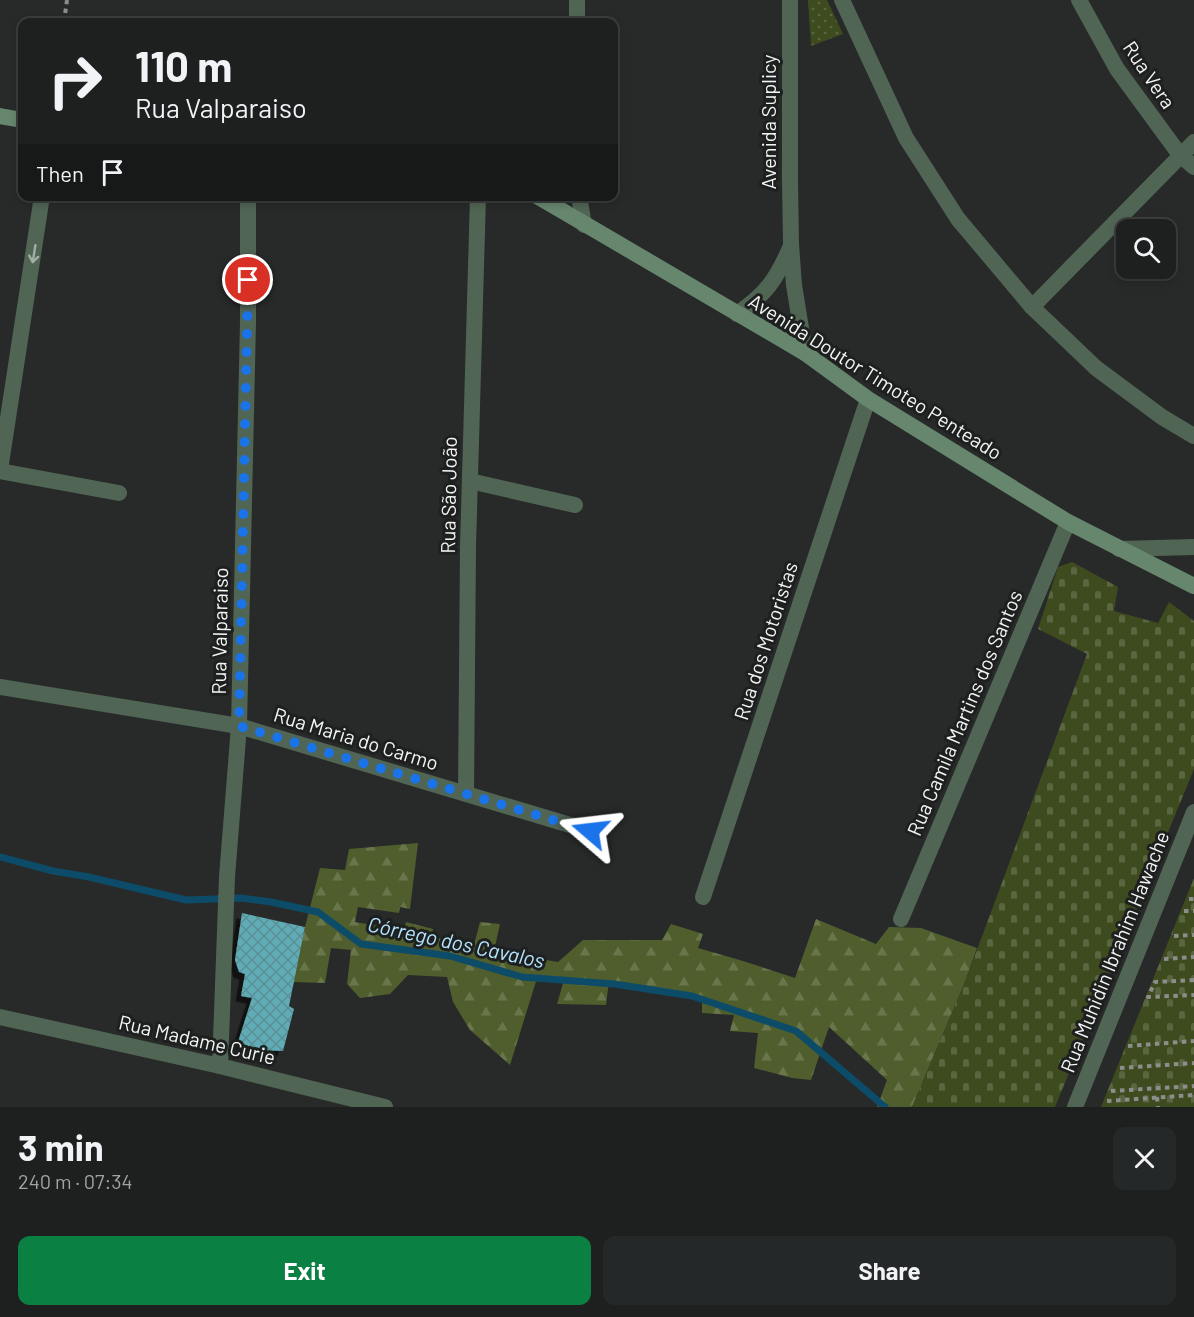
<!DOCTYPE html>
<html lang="en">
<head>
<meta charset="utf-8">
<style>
  :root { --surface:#1d201f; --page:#252828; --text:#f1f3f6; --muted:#a0a3a4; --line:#3b3e3d; --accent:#0b8043 }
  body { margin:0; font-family:Barlow,sans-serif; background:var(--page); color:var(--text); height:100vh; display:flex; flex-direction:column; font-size:22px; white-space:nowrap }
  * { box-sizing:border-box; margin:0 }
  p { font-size:20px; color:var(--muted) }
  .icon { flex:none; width:33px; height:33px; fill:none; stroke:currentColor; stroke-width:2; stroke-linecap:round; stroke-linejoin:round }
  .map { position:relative; height:1107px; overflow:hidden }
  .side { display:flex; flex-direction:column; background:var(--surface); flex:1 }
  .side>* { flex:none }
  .top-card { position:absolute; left:18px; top:18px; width:600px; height:183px; border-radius:12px; box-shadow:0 3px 9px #0003,0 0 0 2px var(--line); background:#1d201f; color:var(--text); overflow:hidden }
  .fabs { position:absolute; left:1116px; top:219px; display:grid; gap:12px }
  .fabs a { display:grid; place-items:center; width:60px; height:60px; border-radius:12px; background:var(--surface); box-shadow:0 3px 9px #0003,0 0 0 2px var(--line); font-size:30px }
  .pin { position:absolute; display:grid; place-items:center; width:51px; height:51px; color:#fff; margin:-26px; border:3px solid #fff; border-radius:50%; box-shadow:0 2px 6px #0007 }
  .me { position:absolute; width:66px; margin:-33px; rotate:287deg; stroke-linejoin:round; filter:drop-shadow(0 0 4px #0008) }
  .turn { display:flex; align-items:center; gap:21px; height:126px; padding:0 18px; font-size:27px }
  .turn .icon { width:78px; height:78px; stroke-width:2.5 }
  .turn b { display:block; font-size:42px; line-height:51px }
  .then { display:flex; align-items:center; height:57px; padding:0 18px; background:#0003; gap:12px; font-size:22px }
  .round { display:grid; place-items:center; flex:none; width:63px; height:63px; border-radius:12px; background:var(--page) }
  .overview { display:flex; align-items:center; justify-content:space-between; height:102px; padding:0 18px }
  h1 { font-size:36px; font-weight:700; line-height:45px }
  .button { display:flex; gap:12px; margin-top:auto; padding:12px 18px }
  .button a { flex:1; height:69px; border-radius:12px; background:var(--accent); color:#fff; font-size:24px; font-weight:700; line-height:69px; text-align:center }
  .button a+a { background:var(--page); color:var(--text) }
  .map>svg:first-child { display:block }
  .forest { fill:url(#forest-firs) }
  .cemetery { fill:url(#cemetery-stones) }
  .park { fill:url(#park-dots) }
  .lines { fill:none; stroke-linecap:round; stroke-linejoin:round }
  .stream { stroke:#0d4c68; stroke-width:7 }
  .building { fill:url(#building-cross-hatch); filter:url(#shadow) }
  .path { stroke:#8c8e8d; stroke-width:4; stroke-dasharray:4.5 4.5; stroke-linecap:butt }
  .minor { stroke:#516555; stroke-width:16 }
  .tertiary { stroke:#516555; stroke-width:16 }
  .secondary { stroke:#67866e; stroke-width:16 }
  .oneway { stroke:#a2ada4 }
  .route { stroke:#1a73e8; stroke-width:10; stroke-dasharray:0 18 }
  .labels { text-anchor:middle; stroke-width:6; stroke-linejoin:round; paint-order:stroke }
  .street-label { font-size:20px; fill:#f3f5f4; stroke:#1e2020 }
  .water-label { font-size:21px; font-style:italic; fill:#b2e3ff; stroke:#1e2020 }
</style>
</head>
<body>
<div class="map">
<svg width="1194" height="1107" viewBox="0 0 1194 1107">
  <defs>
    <pattern id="forest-firs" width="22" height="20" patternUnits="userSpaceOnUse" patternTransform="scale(1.5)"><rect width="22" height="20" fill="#4f5e2c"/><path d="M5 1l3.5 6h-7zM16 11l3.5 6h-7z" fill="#69764b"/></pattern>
    <pattern id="cemetery-stones" width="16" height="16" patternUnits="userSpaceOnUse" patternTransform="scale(1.5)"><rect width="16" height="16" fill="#3e4b1f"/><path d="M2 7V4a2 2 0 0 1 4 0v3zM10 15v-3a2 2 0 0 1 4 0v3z" fill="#5a6640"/></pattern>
    <pattern id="park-dots" width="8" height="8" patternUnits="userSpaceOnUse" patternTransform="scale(1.5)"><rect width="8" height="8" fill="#3e4b1f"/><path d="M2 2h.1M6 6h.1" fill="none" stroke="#5a6640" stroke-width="1.8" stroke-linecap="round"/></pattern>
    <pattern id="building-cross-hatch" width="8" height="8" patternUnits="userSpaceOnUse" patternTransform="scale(1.5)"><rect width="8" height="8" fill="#61acb6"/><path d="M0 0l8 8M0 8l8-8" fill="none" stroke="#5a8f95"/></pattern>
    <filter id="shadow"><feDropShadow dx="-5.5" dy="5.5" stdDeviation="0" flood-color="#0009"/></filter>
  </defs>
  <rect width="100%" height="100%" fill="#272a29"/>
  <path class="forest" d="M418,843L410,909L400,907L399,913L358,907L355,922L404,930L406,922L433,929L432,937L474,945L480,922L500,924L494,951L558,962L583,940H662L671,924L703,934L698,948L743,961L795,978L816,919L876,944L889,927L921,928L977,948L965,982L912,1107H877L887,1080L829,1027L811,1080L792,1078L754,1068L758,1033L730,1031L734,1015L702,1013V997L609,981L606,1005L557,1004L564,980L538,975L510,1065L470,1030L453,1002L447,977L408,975L390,994L360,998L347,984L351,950L331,948L325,983L293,982L305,927L320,868L345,870L349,849Z"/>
  <g class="cemetery">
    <path d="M1072,562L1118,587L1114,611L1158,623L1169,602L1194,621V769L1055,1107H912L965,982L1087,654L1038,629L1058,567Z"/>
    <path d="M1194,878V1107H1101Z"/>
  </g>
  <path class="park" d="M808,0H827L843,34L811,46Z"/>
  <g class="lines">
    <path class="stream" d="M0,857L53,871L89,877L186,900L241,898L271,902L318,912L361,944L450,956L522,977L614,984L692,996L796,1031L885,1107"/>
  </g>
  <path class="building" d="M242,913L305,927L289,1006L294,1009L283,1051L259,1050L238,1042L252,998L241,996L245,974L239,972L235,960Z"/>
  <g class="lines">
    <g class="path">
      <path d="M64,22L67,0"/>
      <path d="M1189,899H1194"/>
      <path d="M1184,911H1194"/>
      <path d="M1174,936L1194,935"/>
      <path d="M1164,959L1194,957"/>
      <path d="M1194,980L1155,982L1148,997L1194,995"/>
      <path d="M1128,1046L1194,1041"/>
      <path d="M1120,1068L1194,1063"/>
      <path d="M1111,1091L1194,1086"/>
      <path d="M1157,1097L1158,1107"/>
      <path d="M1107,1101L1194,1095"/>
    </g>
    <g class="minor">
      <path d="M1079,0L1117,69L1180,155L1194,167"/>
      <path d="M577,22V0"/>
      <path d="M579,196L584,225"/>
      <path d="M0,470L42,196"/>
      <path d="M0,471L119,493"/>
      <path d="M470,481L575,505"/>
      <path d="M0,687L239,726L590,831"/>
      <path d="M466,794L468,547L478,196"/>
      <path d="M703,897L868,399"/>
      <path d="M901,919L1068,522"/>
      <path d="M0,1017L220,1066L385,1107"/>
      <path d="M220,1066L227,877L239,726L248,322V196"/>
      <path d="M1075,1107L1194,812"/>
    </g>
    <g class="tertiary">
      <path d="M790,0V180L791,244L794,285L805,353"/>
      <path d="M842,0L906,138L958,219L1032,307L1096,368L1162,417L1194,436"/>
      <path d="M1032,307L1194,142"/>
      <path d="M737,314C766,294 776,280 790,248"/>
      <path d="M1119,549L1194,547"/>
    </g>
    <g class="secondary">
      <path d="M0,116L22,120"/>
      <path d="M537,196L805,353L868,399L1068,522L1194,586"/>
    </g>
  </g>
  <defs><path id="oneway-shaft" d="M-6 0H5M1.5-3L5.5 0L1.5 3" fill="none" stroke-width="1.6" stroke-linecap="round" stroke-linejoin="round" transform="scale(1.5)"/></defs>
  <use class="oneway" href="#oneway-shaft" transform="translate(34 254) rotate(99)"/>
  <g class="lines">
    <path class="route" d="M248,280L239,726L590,831"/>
  </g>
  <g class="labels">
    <g class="street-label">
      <text transform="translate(1149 75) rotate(56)" y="7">Rua Vera</text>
      <text transform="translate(769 122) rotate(-90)" y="7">Avenida Suplicy</text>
      <text transform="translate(875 377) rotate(32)" y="7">Avenida Doutor Timoteo Penteado</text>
      <text transform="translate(449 495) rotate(-89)" y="7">Rua São João</text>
      <text transform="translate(220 631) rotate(-89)" y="7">Rua Valparaiso</text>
      <text transform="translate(766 641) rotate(-72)" y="7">Rua dos Motoristas</text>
      <text transform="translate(965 713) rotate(-67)" y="7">Rua Camila Martins dos Santos</text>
      <text transform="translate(356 739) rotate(17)" y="7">Rua Maria do Carmo</text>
      <text transform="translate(1115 952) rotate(-68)" y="7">Rua Muhidin Ibrahim Hawache</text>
      <text transform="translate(197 1040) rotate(13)" y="7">Rua Madame Curie</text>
    </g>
    <g class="water-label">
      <text transform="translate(456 943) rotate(12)" y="7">Córrego dos Cavalos</text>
    </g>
  </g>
</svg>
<div class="fabs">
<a><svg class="icon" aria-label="search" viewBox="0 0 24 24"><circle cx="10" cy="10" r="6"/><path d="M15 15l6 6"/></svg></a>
</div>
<div class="pin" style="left:248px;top:280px;background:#d93025"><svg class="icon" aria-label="arrive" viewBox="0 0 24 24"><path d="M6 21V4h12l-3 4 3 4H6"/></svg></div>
<svg class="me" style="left:590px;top:831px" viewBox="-20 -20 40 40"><path d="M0-17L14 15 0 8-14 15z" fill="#1a73e8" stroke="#fff" stroke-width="4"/></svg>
<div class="top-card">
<div class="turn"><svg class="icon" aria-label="right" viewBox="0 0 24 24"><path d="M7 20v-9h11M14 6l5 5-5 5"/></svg><div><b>110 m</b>Rua Valparaiso</div></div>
<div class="then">Then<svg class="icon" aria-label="arrive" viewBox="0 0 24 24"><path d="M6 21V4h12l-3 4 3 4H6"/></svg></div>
</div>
</div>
<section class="side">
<div class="overview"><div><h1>3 min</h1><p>240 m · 07:34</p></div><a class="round"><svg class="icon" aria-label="close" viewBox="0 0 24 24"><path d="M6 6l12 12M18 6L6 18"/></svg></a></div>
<div class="button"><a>Exit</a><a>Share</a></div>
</section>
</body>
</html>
